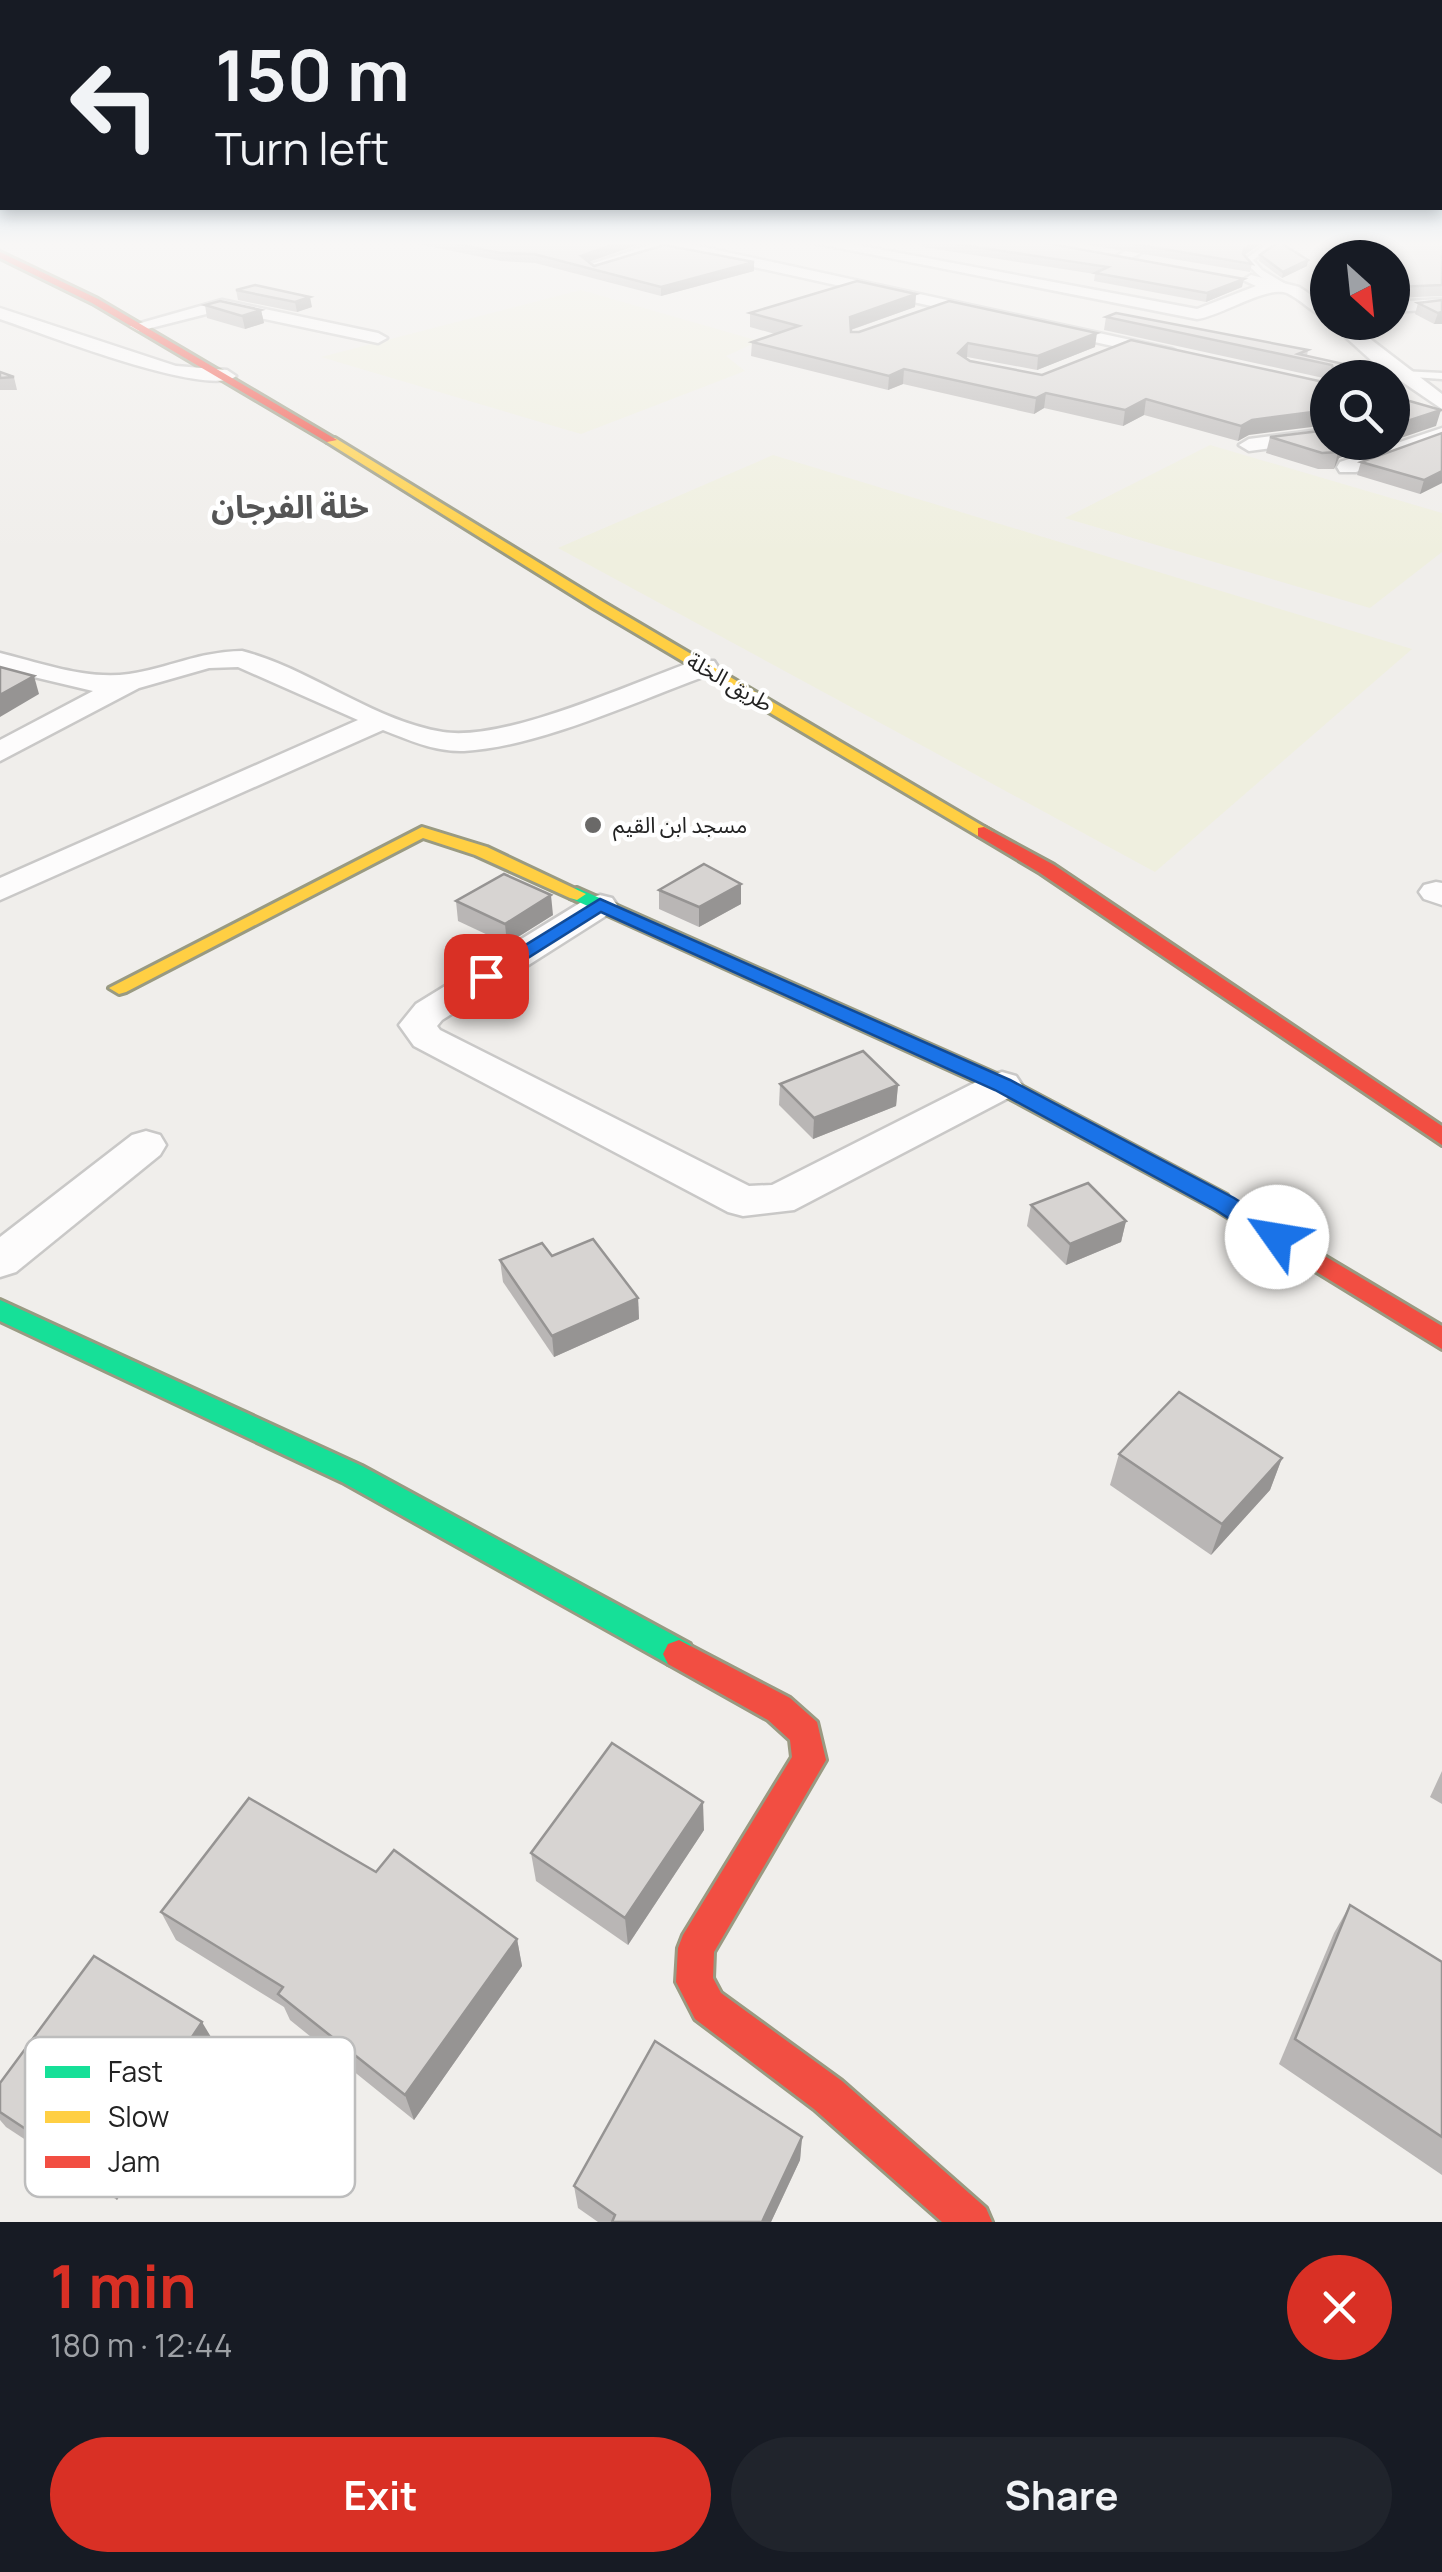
<!DOCTYPE html>
<html lang="en">
<head>
<meta charset="utf-8">
<style>
  :root { --surface:#171b24; --page:#20242c; --text:#f1f3f6; --muted:#9ea1a6; --accent:#d93025 }
  body { margin:0; font-family:Manrope,"Noto Sans Arabic",sans-serif; background:var(--page); color:var(--text); height:100vh; display:flex; flex-direction:column; font-size:38px; white-space:nowrap }
  * { box-sizing:border-box; margin:0 }
  p { font-size:32px; color:var(--muted) }
  .icon { flex:none; width:55px; height:55px; fill:none; stroke:currentColor; stroke-width:2; stroke-linecap:round; stroke-linejoin:round }
  .map { position:relative; height:2222px; overflow:hidden }
  .sheet { display:flex; flex-direction:column; background:var(--surface); flex:1 }
  .sheet>* { flex:none }
  .banner { position:absolute; left:0px; top:0px; width:1442px; height:210px; box-shadow:0 5px 15px #0003; background:#171b24; color:var(--text); overflow:hidden }
  .needle { width:65px; rotate:153deg }
  .controls { position:absolute; left:1310px; top:240px; display:grid; gap:20px }
  .controls a { display:grid; place-items:center; width:100px; height:100px; border-radius:50%; background:var(--surface); box-shadow:0 5px 15px #0003; font-size:50px }
  .pin { position:absolute; display:grid; place-items:center; width:85px; height:85px; color:#fff; margin:-42px; border-radius:20px; box-shadow:0 5px 15px #0006 }
  .me { position:absolute; width:110px; margin:-55px; rotate:302deg; stroke-linejoin:round; filter:drop-shadow(0 0 8px #0008) }
  .turn { display:flex; align-items:center; gap:35px; height:210px; padding:0 50px; font-size:45px }
  .turn .icon { width:130px; height:130px; stroke-width:2.5 }
  .turn b { display:block; font-size:70px; line-height:85px }
  .round { display:grid; place-items:center; flex:none; width:105px; height:105px; border-radius:52px; background:var(--page) }
  .headline { display:flex; align-items:center; justify-content:space-between; height:170px; padding:0 50px }
  h1 { font-size:60px; font-weight:700; line-height:75px; color:var(--accent) }
  .primary-button { display:flex; gap:20px; margin-top:auto; padding:20px 50px }
  .primary-button a { flex:1; height:115px; border-radius:60px; background:var(--accent); color:#fff; font-size:40px; font-weight:700; line-height:115px; text-align:center }
  .primary-button a+a { background:var(--page); color:var(--text) }
  .map>svg:first-child { display:block }
  .farmland { fill:#efefdf }
  .lines { fill:none; stroke-linecap:round; stroke-linejoin:round }
  .lane-casing { stroke:#c9c8c7; stroke-width:5 }
  .street-casing { stroke:#c9c8c7; stroke-width:5 }
  .fast-casing { stroke:#999a82; stroke-width:6 }
  .slow-casing { stroke:#999a82; stroke-width:6 }
  .jam-casing { stroke:#999a82; stroke-width:6 }
  .lane { fill:#fdfcfc; fill-rule:evenodd }
  .street { fill:#fdfcfc; fill-rule:evenodd }
  .fast { fill:#16e098; fill-rule:evenodd }
  .slow { fill:#ffcf43; fill-rule:evenodd }
  .jam { fill:#f24e42; fill-rule:evenodd }
  .wall { fill:#b9b6b5 }
  .shaded-wall { fill:#969493 }
  .building { fill:#d7d4d2; stroke:#969493; stroke-width:2.5 }
  .route { fill:#1a73e8; stroke:#114b97; stroke-width:2.5 }
  .poi-dot { fill:#6a6968; stroke:#fff; stroke-width:4 }
  .labels { text-anchor:middle; stroke-width:9; stroke-linejoin:round; paint-order:stroke }
  .far-street-label { font-size:22px; fill:#222; stroke:#fff }
  .far-poi-label { font-size:22px; fill:#222; stroke:#fff; text-anchor:start }
  .far-district-label { font-size:32px; font-weight:bold; fill:#555; stroke:#fff }
  .key { fill:#fff; stroke:#bdbdbd; stroke-width:2.5 }
  .key-label { font-size:28px; fill:#222 }
</style>
</head>
<body>
<div class="map">
<svg width="1442" height="2222" viewBox="0 0 1442 2222">
  <rect width="100%" height="100%" fill="#f0eeeb"/>
  <g class="farmland">
    <path d="M581,290L759,341L726,356L745,371L581,434L321,357Z"/>
    <path d="M1210,445L1442,513V552L1370,608L1065,518Z"/>
    <path d="M773,455L1412,649L1155,872L558,548Z"/>
  </g>
  <g class="lines">
    <g class="lane-casing">
      <g id="lane">
        <path d="M1270,242H1279L1253,260L1262,270L1287,285V289C1270,287 1255,273 1244,260Z"/>
        <path d="M1401,371L1442,373V379L1398,376Z"/>
      </g>
    </g>
    <g class="street-casing">
      <g id="street">
        <path d="M680,242L1172,349L1181,354L1172,359L677,250H661L593,271L585,266L655,243Z"/>
        <path d="M809,242H841L1197,309L1256,286L1243,280L1251,275L1299,287L1328,306V319C1312,313 1302,300 1287,293C1267,285 1221,316 1197,319Z"/>
        <path d="M1142,242H1161L1126,261L1113,258Z"/>
        <path d="M1442,299V309L1392,312V302Z"/>
        <path d="M222,300L378,333L387,338L378,343L222,310L139,331L130,326Z"/>
        <path d="M0,308L176,366L227,370L236,376C209,399 39,332 0,319Z"/>
        <path d="M1329,322H1348L1442,394V409L1373,362Z"/>
        <path d="M1442,428V441L1356,472H1340L1337,467L1340,462Z"/>
        <path d="M1328,429V441L1249,451L1239,445L1249,439Z"/>
        <path d="M242,651C309,668 374,721 443,732C505,742 632,683 694,661H714L718,667L714,673C641,699 540,747 464,751C435,752 409,740 383,730L0,900V878L358,720L238,667L209,668L139,688L0,761V740L93,691L0,669V653C41,663 86,680 129,674C170,668 196,652 242,651Z"/>
        <path d="M1436,882L1442,883V905L1424,899L1419,892L1424,885Z"/>
        <path d="M600,895L612,898L617,905L612,912L442,1020L437,1026L440,1030L749,1186L772,1185L988,1076L1002,1072L1016,1076L1022,1085L1016,1094L794,1210L743,1216L728,1212L414,1046L399,1025L416,1004L588,898Z"/>
        <path d="M146,1131L160,1135L166,1145L160,1155L16,1272L0,1277V1237L132,1135Z"/>
      </g>
    </g>
    <g class="fast-casing">
      <g id="fast">
        <path d="M577,888L1010,1080L1227,1195L1231,1201L1227,1207H1211L994,1090L570,898V890Z"/>
        <path d="M0,1300L362,1466L690,1644L695,1654L690,1664L679,1668L668,1664L342,1482L0,1321Z"/>
      </g>
    </g>
    <g class="slow-casing">
      <g id="slow">
        <path d="M327,438H335L603,602L993,832L984,837L978,836L593,608L327,442Z"/>
        <path d="M422,827L487,847L586,894L577,900L570,898L475,855L423,838L126,992L119,994L109,988Z"/>
      </g>
    </g>
    <g class="jam-casing">
      <g id="jam">
        <path d="M0,252L98,299L337,440L327,442L92,303L0,258Z"/>
        <path d="M984,827L1054,865L1442,1126V1145L1040,873L978,836V828Z"/>
        <path d="M1219,1193L1442,1326V1349L1211,1207L1207,1201L1211,1195Z"/>
        <path d="M679,1640L790,1698L817,1722L826,1760L714,1952L713,1978L721,1993L842,2081L986,2208L992,2222H942L814,2109L695,2019L676,1982L678,1948L683,1935L792,1757L790,1740L768,1720L668,1664L663,1654L668,1644Z"/>
      </g>
    </g>
    <use href="#lane" class="lane"/>
    <use href="#street" class="street"/>
    <use href="#fast" class="fast"/>
    <use href="#slow" class="slow"/>
    <use href="#jam" class="jam"/>
  </g>
  <g class="wall">
    <path d="M408,242H646L589,262L594,266L754,262V271L661,296L535,263L501,261Z"/>
    <path d="M922,242H1040L1242,287L1206,302L1094,281L1095,274L922,247Z"/>
    <path d="M1072,242H1263L1244,255L1252,264L1250,272Z"/>
    <path d="M1442,242V296L1392,298V258Z"/>
    <path d="M1260,255L1307,266L1282,278L1259,261Z"/>
    <path d="M255,285L312,307L297,312L238,300L236,290Z"/>
    <path d="M916,294L915,307L851,330V332L1095,347L1037,370L967,357L966,358L970,361L1042,375L1328,383L1238,441L1144,415L1123,426L1044,408L1034,414L903,384L888,390L751,356L752,342L775,334L750,327V313Z"/>
    <path d="M1442,300V324H1434L1415,314L1418,303Z"/>
    <path d="M205,305L261,310L264,323L245,329L207,318Z"/>
    <path d="M1106,317L1308,350L1307,356L1371,370L1370,378H1328V379L1104,330Z"/>
    <path d="M0,372L14,377L17,390H0Z"/>
    <path d="M1442,433V483L1420,494L1357,475L1361,462Z"/>
    <path d="M1270,437L1328,442H1387L1339,458L1334,469H1318L1266,453Z"/>
    <path d="M741,884V904L699,927L659,909V890Z"/>
    <path d="M456,901L553,915L507,944L458,921Z"/>
    <path d="M780,1084L898,1085L896,1106L813,1139L779,1105Z"/>
    <path d="M1031,1205L1126,1221L1121,1242L1066,1265L1027,1226Z"/>
    <path d="M552,1256L638,1298L639,1319L554,1357L503,1282L500,1260Z"/>
    <path d="M1119,1454L1282,1458L1270,1490L1211,1555L1110,1485Z"/>
    <path d="M1442,1771V1804L1430,1797Z"/>
    <path d="M704,1830L628,1945L536,1881L531,1853Z"/>
    <path d="M376,1872L517,1939L522,1966L414,2120L290,2020L284,2007L176,1940L161,1912Z"/>
    <path d="M1350,1905L1442,1962V2175L1279,2064L1334,1933Z"/>
    <path d="M217,2047L117,2200L6,2127L0,2120V2083Z"/>
    <path d="M802,2137L800,2160L771,2222H598L578,2208L574,2186Z"/>
  </g>
  <g class="shaded-wall">
    <path d="M621,242H646L582,264L581,256Z"/>
    <path d="M1253,242H1263L1242,257L1244,249Z"/>
    <path d="M1308,260L1307,266L1282,278L1283,272Z"/>
    <path d="M754,262V271L661,296V287Z"/>
    <path d="M1244,279L1242,287L1206,302L1207,293Z"/>
    <path d="M916,294L915,307L850,330V317Z"/>
    <path d="M310,297L312,307L297,312L295,302Z"/>
    <path d="M261,310L264,323L245,329L242,316Z"/>
    <path d="M1442,312V324H1434L1438,313Z"/>
    <path d="M1097,333L1095,347L1037,370L1038,356Z"/>
    <path d="M968,343L967,357L956,367L958,353Z"/>
    <path d="M904,369L903,384L888,390L889,376Z"/>
    <path d="M1371,370L1370,378H1357Z"/>
    <path d="M1046,393L1044,408L1034,414L1036,398Z"/>
    <path d="M1146,399L1144,415L1123,426L1125,410Z"/>
    <path d="M1328,410V425L1249,435L1238,441L1241,426L1252,420Z"/>
    <path d="M1441,410L1436,426L1392,441V426Z"/>
    <path d="M1343,442H1387L1339,458L1334,469L1338,452Z"/>
    <path d="M1442,471V483L1420,494L1424,480Z"/>
    <path d="M34,676L39,694L0,717V695Z"/>
    <path d="M741,884V904L699,927V907Z"/>
    <path d="M551,895L553,915L507,944L505,924Z"/>
    <path d="M898,1085L896,1106L813,1139L814,1118Z"/>
    <path d="M1126,1221L1121,1242L1066,1265L1070,1244Z"/>
    <path d="M638,1298L639,1319L554,1357L552,1336Z"/>
    <path d="M1282,1458L1270,1490L1211,1555L1222,1524Z"/>
    <path d="M703,1802L704,1830L628,1945L625,1918Z"/>
    <path d="M517,1939L522,1966L414,2120L405,2095Z"/>
    <path d="M202,2022L217,2047L117,2200L98,2177Z"/>
    <path d="M802,2137L800,2160L771,2222H762Z"/>
  </g>
  <g class="building">
    <path d="M448,242H621L581,256L594,266L664,245L754,262L661,287L534,254L500,253Z"/>
    <path d="M943,242H1040L1244,279L1207,293L1095,273L1108,267Z"/>
    <path d="M1122,242H1253L1244,249L1243,254L1252,264Z"/>
    <path d="M1278,242H1279L1308,260L1283,272L1260,255Z"/>
    <path d="M1372,242H1442V285L1395,287L1392,289V258H1361Z"/>
    <path d="M857,281L916,294L850,317L851,332H859L949,301L1097,333L1038,356L968,343L958,353L970,361L1042,375L1131,340L1328,383V410L1252,420L1241,426L1146,399L1125,410L1046,393L1036,398L904,369L889,376L752,342L799,326L750,313Z"/>
    <path d="M255,285L310,297L295,302L236,290Z"/>
    <path d="M1442,300V312L1438,313L1418,303Z"/>
    <path d="M220,301L261,310L242,316L205,305Z"/>
    <path d="M1116,313L1308,350L1298,354L1371,370L1357,378H1335L1332,365L1106,317Z"/>
    <path d="M0,372L14,377L0,378Z"/>
    <path d="M1392,396L1441,410L1392,426Z"/>
    <path d="M1328,430V442H1343L1338,452L1322,453L1270,437Z"/>
    <path d="M1442,433V471L1424,480L1361,462Z"/>
    <path d="M0,667L34,676L0,695Z"/>
    <path d="M704,864L741,884L699,907L659,890Z"/>
    <path d="M504,874L551,895L505,924L456,901Z"/>
    <path d="M863,1051L898,1085L814,1118L780,1084Z"/>
    <path d="M1088,1183L1126,1221L1070,1244L1031,1205Z"/>
    <path d="M593,1239L638,1298L552,1336L500,1260L542,1243L552,1256Z"/>
    <path d="M1179,1392L1282,1458L1222,1524L1119,1454Z"/>
    <path d="M612,1743L703,1802L625,1918L531,1853Z"/>
    <path d="M249,1798L376,1872L394,1850L517,1939L405,2095L278,1994L283,1987L161,1912Z"/>
    <path d="M1350,1905L1442,1962V2137L1295,2039Z"/>
    <path d="M94,1956L202,2022L98,2177L0,2112V2083Z"/>
    <path d="M655,2041L802,2137L762,2222H612L615,2215L574,2186Z"/>
  </g>
  <linearGradient id="sky" x2="0" y2="1"><stop stop-color="#97c4e6"/><stop offset="0.44" stop-color="#f8f7f6"/><stop offset="1" stop-color="#f8f7f6" stop-opacity="0"/></linearGradient>
  <rect width="1442" height="553" fill="url(#sky)"/>
  <path class="route" d="M600,899L1010,1080L1234,1198L1286,1231L1289,1237L1286,1244H1268L1216,1210L995,1090L601,912L493,980H478L475,976Z"/>
  <circle class="poi-dot" cx="593" cy="825" r="10"/>
  <g class="labels">
    <g class="far-street-label">
      <text transform="translate(730 682) rotate(30)" y="8">طريق الخلة</text>
    </g>
    <g class="far-poi-label">
      <text x="613" y="833">مسجد ابن القيم</text>
    </g>
    <g class="far-district-label">
      <text x="290" y="518">خلة الفرجان</text>
    </g>
  </g>
  <rect x="25" y="2037" width="330" height="160" rx="15" class="key"/>
  <rect x="45" y="2066" width="45" height="12" fill="#16e098"/>
  <rect x="45" y="2111" width="45" height="12" fill="#ffcf43"/>
  <rect x="45" y="2156" width="45" height="12" fill="#f24e42"/>
  <g class="key-label">
    <text x="108" y="2082">Fast</text>
    <text x="108" y="2127">Slow</text>
    <text x="108" y="2172">Jam</text>
  </g>
</svg>
<div class="controls">
<a><svg class="needle" viewBox="-14 -14 28 28"><path d="M0-13l5 13h-10z" fill="#e53935"/><path d="M0 13l5-13h-10z" fill="#9ea1a6"/></svg></a>
<a><svg class="icon" aria-label="search" viewBox="0 0 24 24"><circle cx="10" cy="10" r="6"/><path d="M15 15l6 6"/></svg></a>
</div>
<div class="pin" style="left:486px;top:976px;background:#d93025"><svg class="icon" aria-label="arrive" viewBox="0 0 24 24"><path d="M6 21V4h12l-3 4 3 4H6"/></svg></div>
<svg class="me" style="left:1277px;top:1237px" viewBox="-20 -20 40 40"><circle r="19" fill="#fff"/><path d="M0-13L10 11 0 6-10 11z" fill="#1a73e8"/></svg>
<div class="banner">
<div class="turn"><svg class="icon" aria-label="left" viewBox="0 0 24 24"><path d="M17 20v-9H6M10 6l-5 5 5 5"/></svg><div><b>150 m</b>Turn left</div></div>
</div>
</div>
<section class="sheet">
<div class="headline"><div><h1>1 min</h1><p>180 m · 12:44</p></div><a class="round" style="background:#d93025;color:#fff"><svg class="icon" aria-label="close" viewBox="0 0 24 24"><path d="M6 6l12 12M18 6L6 18"/></svg></a></div>
<div class="primary-button"><a>Exit</a><a>Share</a></div>
</section>
</body>
</html>
